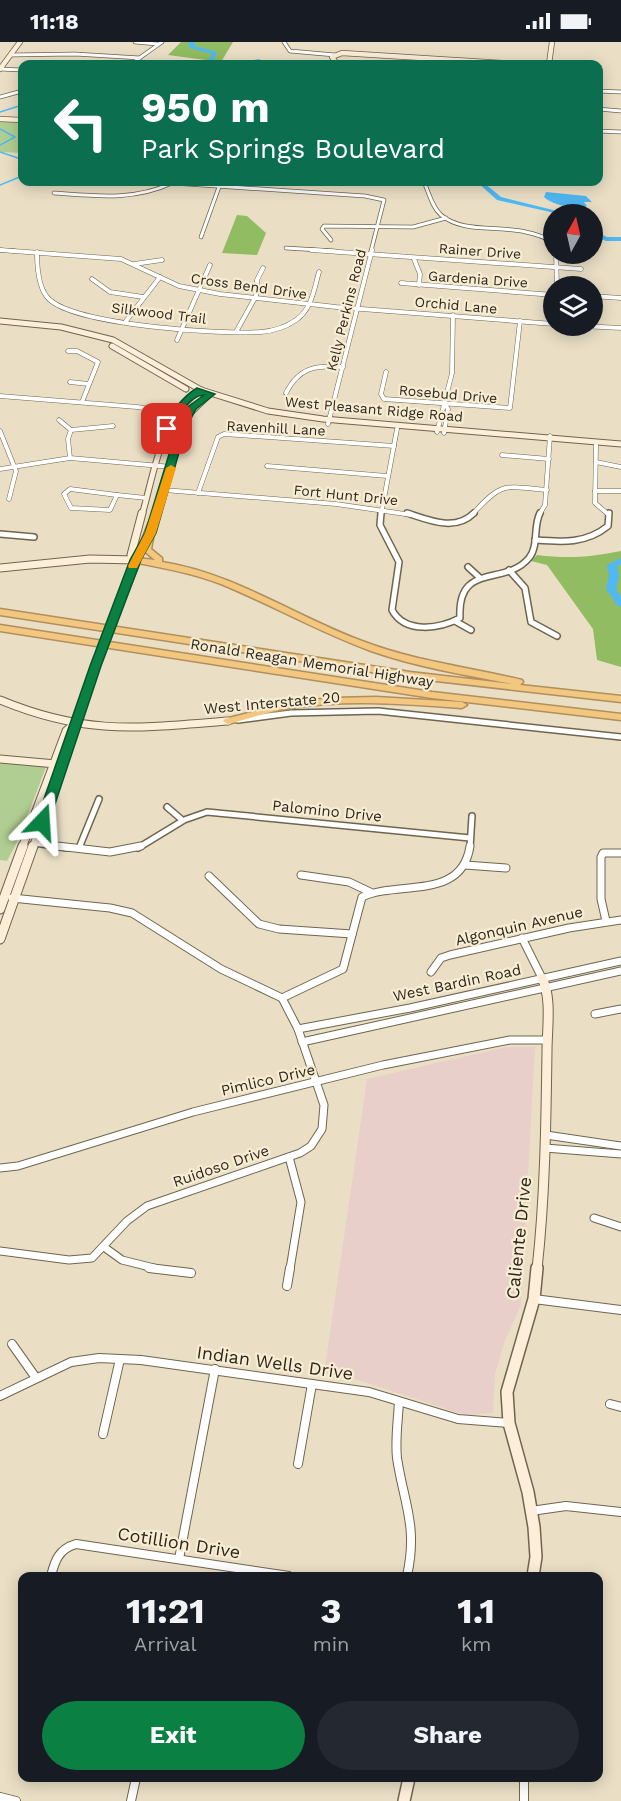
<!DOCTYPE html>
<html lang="en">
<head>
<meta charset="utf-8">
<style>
  :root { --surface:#171b24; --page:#242831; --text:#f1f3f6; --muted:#9ea1a6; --accent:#0b8043 }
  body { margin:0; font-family:"Work Sans",sans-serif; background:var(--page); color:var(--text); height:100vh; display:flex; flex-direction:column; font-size:22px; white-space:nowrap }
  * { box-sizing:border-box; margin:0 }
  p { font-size:20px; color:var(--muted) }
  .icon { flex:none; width:33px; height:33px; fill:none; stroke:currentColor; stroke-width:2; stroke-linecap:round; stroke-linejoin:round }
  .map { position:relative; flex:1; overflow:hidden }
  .details { position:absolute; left:18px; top:1530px; width:585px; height:210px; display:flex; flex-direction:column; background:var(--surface); border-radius:12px; box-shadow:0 3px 15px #0003 }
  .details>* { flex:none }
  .top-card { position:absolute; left:18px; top:18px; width:585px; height:126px; border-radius:12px; box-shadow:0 3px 15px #0003; background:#0b6e4f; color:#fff; overflow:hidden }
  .needle { width:39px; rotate:8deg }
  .tools { position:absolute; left:543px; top:162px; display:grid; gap:12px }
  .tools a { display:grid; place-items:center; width:60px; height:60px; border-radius:50%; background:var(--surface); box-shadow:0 3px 15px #0003; font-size:30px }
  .pin { position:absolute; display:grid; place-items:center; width:51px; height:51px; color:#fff; margin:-26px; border-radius:12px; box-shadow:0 3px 9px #0006 }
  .me { position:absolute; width:66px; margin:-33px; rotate:20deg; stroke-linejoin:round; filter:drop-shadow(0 0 4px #0008) }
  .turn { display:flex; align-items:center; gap:21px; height:126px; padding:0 24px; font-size:27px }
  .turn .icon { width:78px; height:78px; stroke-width:2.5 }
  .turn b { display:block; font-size:42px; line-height:51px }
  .eta { display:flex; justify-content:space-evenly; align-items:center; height:102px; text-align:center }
  .eta b { font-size:36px; font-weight:700; line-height:42px }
  .action { display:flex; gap:12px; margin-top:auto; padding:12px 24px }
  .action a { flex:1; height:69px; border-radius:36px; background:var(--accent); color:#fff; font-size:24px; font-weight:700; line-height:69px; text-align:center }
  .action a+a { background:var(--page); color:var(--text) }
  .status { display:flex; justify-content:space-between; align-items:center; height:42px; padding:0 30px; background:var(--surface); direction:ltr }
  .status svg { height:16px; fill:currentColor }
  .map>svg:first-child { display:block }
  .education { fill:#e9cfca }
  .green { fill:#b0ce91 }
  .forest { fill:#92bc61 }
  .water { fill:#50b8f3 }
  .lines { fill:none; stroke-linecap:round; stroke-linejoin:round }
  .stream { stroke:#50b8f3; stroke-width:1.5 }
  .river { fill:#50b8f3; fill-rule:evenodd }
  .street-far4-casing { stroke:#6f654e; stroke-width:4.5 }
  .street-far3-casing { stroke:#6f654e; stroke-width:5 }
  .street-far2-casing { stroke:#6f654e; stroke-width:8 }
  .street-far1-casing { stroke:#6f654e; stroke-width:9 }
  .street-casing { stroke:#6f654e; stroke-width:10 }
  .secondary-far4-casing { stroke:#6f654e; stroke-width:6 }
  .secondary-far3-casing { stroke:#6f654e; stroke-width:7 }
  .secondary-far2-casing { stroke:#6f654e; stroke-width:9 }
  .secondary-far1-casing { stroke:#6f654e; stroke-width:11 }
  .secondary-casing { stroke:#6f654e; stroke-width:14 }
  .highway-casing { stroke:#ae8f5d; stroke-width:3 }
  .street-far4 { stroke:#fff; stroke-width:3 }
  .street-far3 { stroke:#fff; stroke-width:4 }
  .street-far2 { stroke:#fff; stroke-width:5 }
  .street-far1 { stroke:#fff; stroke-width:7 }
  .street { stroke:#fff; stroke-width:8 }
  .secondary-far4 { stroke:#fceed9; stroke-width:4.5 }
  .secondary-far3 { stroke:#fceed9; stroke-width:5 }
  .secondary-far2 { stroke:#fceed9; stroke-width:7 }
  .secondary-far1 { stroke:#fceed9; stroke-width:9 }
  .secondary { stroke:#fceed9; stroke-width:11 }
  .highway { fill:#f4c780; fill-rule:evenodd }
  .secondary-bridge-casing { stroke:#6f654e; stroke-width:9; stroke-linecap:butt }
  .secondary-bridge { stroke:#fceed9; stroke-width:7 }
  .route { fill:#0b8043; stroke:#07532c; stroke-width:1.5 }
  .slow { fill:#f59e0b }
  .labels { text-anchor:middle; stroke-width:4.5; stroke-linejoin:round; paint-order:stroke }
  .far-street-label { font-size:14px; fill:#2b271d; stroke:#f8ecd2 }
  .street-label { font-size:15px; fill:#2b271d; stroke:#f8ecd2 }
  .near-street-label { font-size:18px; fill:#2b271d; stroke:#f8ecd2 }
</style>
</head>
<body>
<div class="status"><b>11:18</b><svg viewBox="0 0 49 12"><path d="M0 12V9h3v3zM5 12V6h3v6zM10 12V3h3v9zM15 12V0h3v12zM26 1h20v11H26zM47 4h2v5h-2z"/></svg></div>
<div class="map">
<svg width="621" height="1759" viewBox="0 0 621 1759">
  <rect width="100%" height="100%" fill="#eadfc5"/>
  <path class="education" d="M506,1005H535L521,1263L505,1299L495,1332L493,1371L465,1373L349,1335L324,1332L367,1037Z"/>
  <g class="green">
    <path d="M0,78L22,80V111L0,110Z"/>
    <path d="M0,721L46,725L18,798L7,819L0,818Z"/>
  </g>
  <g class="forest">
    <path d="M181,0H233L221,20L168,13Z"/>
    <path d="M237,173L247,174L266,191L257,213L222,211Z"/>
    <path d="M621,509V625L597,618L593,587L547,523L531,519L537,513C567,517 592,515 621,509Z"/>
  </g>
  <path class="water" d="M546,150L586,154L592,160H584L587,164C576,168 552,163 544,155Z"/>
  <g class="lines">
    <g class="stream">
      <path d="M0,70L22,63"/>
      <path d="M0,87L15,95L0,103"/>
      <path d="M0,110L18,116L22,121"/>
      <path d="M0,143L22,134"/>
    </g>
    <g class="river">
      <path d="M188,0H194L195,4L217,10L212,22H206L212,12L190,6Z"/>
      <path d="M259,17L262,19L261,22H233Z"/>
      <path d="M477,140H483L501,155L569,172H559L497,158Z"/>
      <path d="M592,188L607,195H621V199H606L592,193Z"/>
      <path d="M621,516V522L617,524L619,534L616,547L621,555V565L618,564L606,547L609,534L607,523Z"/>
    </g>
    <g class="street-far4-casing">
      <g id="street-far4">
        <path d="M135,0L158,2"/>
        <path d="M284,0L290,9L335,13"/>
        <path d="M11,13L75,12L140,16"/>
        <path d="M131,22L162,0"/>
        <path d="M0,27L22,28"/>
        <path d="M598,49L621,50"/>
        <path d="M0,55L22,49"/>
        <path d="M598,67L621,69"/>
        <path d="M598,89L621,90"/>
        <path d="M424,140C429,151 432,165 441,173C468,196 518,177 554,201"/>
        <path d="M172,141L365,154L384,158L371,209"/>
        <path d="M54,151C95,154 134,159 172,141"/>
        <path d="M201,195L219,145"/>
        <path d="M331,198L322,187L324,184L413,185L446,176"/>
        <path d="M286,206L335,209"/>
        <path d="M0,208L15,209"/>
      </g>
    </g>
    <g class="street-far3-casing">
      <g id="street-far3">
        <path d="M0,208L121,217L179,244L220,252L336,265L554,282"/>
        <path d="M311,208L581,227"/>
        <path d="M37,210C37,224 38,248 50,258C79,283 221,293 261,290C273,289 286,285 296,278C312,267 314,247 319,230"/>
        <path d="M556,212L557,244"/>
        <path d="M414,217L420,232L419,243"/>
        <path d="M134,222L162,218"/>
        <path d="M92,237L110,250L143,255"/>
        <path d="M401,241L554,253"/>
        <path d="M592,254L621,256"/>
        <path d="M126,279L160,235"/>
        <path d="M582,284L621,286"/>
        <path d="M236,290L256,254L257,238L263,226"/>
        <path d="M177,298L210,223"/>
        <path d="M68,309H77L98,320L82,360"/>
        <path d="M386,330L381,352L384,357L510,366L520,279"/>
        <path d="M70,340L89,342"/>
        <path d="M286,351C299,325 316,323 343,325"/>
        <path d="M0,354L137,365L175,371"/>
        <path d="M59,378L71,388"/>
        <path d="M328,382L372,208"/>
        <path d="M71,388L113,384"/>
        <path d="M0,389L16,429L9,457"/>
        <path d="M437,390L452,331L453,273"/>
        <path d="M444,391L448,367L445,362"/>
        <path d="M596,403L595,461L609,473"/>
        <path d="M502,413L549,417"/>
        <path d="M70,416L68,397L71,388"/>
        <path d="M596,420L621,425"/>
        <path d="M267,424L387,434"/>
        <path d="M0,427L70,416L172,425"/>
        <path d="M70,447L117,453L110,468L71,466L64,452Z"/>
        <path d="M164,448L336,462L412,473"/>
        <path d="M595,449H621"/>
        <path d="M198,451L218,395L224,392L394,404"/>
        <path d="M117,453L146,456"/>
        <path d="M381,473L397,387"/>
        <path d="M472,473C502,439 504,444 547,448"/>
        <path d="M539,473L545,463L550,394"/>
      </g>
    </g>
    <g class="street-far2-casing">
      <g id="street-far2">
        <path d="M381,471L380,483L399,520L392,568C405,592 439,587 460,576C457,519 505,545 529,516C539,504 533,484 540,471"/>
        <path d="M407,471C429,478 455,490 474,471"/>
        <path d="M0,492L34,495"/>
        <path d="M535,498C562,500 586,502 608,484L609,471"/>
        <path d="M468,525L480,536"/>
        <path d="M509,528L525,546L531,580L557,594"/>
        <path d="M455,579L471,588"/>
        <path d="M238,678L291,671L378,669L621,695"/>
        <path d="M167,765L181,777"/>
        <path d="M35,801L67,806"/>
        <path d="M79,806L99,757"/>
        <path d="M138,806L184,778L207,770L470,796"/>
        <path d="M470,806L472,774"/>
      </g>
    </g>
    <g class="street-far1-casing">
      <g id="street-far1">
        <path d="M57,804L110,810L141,804"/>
        <path d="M465,823L506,826"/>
        <path d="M301,833L349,840L370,850"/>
        <path d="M209,834L259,882L279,887L352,892"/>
        <path d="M606,879L601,857V815L603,811H621"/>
        <path d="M522,896L542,936"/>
        <path d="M431,930L441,916L450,913L569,886L621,878"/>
        <path d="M282,956L343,927L362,855C399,838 462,859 470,804"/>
        <path d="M595,972L621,967"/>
        <path d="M298,987L410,966L621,919"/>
        <path d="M302,1000L621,929"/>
        <path d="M546,1093L621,1104"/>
        <path d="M545,1106L621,1112"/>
        <path d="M289,1115L301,1160L290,1227"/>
        <path d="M0,1126L18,1124L193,1070L383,1023L510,998H547"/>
        <path d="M594,1176L621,1185"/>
        <path d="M104,1205L122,1218L158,1227"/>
        <path d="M0,1209L69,1218L92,1216L127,1179L147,1164L300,1111L311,1104L322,1087L324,1063L298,987L282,956L221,927L132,871L110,866L12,856"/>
      </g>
    </g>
    <g class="street-casing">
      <g id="street">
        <path d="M149,1226L191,1231"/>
        <path d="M287,1244L290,1226"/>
        <path d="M534,1257L621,1268"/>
        <path d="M12,1302L36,1336"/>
        <path d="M0,1354L71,1320L99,1316L141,1318L369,1350L458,1377L509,1381"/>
        <path d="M399,1360C398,1378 395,1398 397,1416C404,1462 418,1484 407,1534"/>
        <path d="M610,1362L621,1365"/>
        <path d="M103,1392L120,1317"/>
        <path d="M298,1422L312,1342"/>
        <path d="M531,1469L566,1464L621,1470"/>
        <path d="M179,1517L215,1327"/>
        <path d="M51,1534C55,1518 59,1507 76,1502L289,1534"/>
        <path d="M524,1736V1759"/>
        <path d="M0,1755L16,1759"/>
        <path d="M131,1759L136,1736"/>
      </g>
    </g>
    <g class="secondary-far4-casing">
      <g id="secondary-far4">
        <path d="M337,22L332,15L342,11L519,22"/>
        <path d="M549,22L552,0"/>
        <path d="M0,27L20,0"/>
        <path d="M0,77L22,78"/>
      </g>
    </g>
    <g class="secondary-far3-casing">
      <g id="secondary-far3">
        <path d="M0,279L61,285L113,298L201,348L268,369L323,377L621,402"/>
        <path d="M112,304L186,347"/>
        <path d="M142,473C155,429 160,375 201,348"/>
        <path d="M156,473L186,375L210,352"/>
      </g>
    </g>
    <g class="secondary-far2-casing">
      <g id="secondary-far2">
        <path d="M136,518L131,513L142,471"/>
        <path d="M0,526L90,517L136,518"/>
        <path d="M116,571L156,471"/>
        <path d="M0,658C87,694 138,686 228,679"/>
        <path d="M0,717L56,722"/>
        <path d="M22,806L66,689L74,682"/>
        <path d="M33,806L95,624"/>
      </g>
    </g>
    <g class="secondary-far1-casing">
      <g id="secondary-far1">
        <path d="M0,867L23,804"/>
        <path d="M0,897L33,804"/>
        <path d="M537,1227C545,1155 546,1082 547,1009C547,987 552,956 542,936"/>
      </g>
    </g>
    <g class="secondary-casing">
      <g id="secondary">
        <path d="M533,1534L536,1515L534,1485L528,1450L509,1381L507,1350L534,1257L537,1226"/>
        <path d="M404,1759L409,1736"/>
      </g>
    </g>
    <g class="highway-casing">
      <g id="highway">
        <path d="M147,489H153L154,491L151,507L162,516V520C233,531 295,574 362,599C414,619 468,625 522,638L523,640L520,643L621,654V660L410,636L0,573V567L410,630L513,642C465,633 417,625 371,609C319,590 272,563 221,542C192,531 163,526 133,520L132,518L136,516L155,518L143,508Z"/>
        <path d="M0,583L432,650L621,672V678L432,656L0,589Z"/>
        <path d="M376,655L462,660L467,663L462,666C405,662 348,657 291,666C269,669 249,677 228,682L223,679L225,677L291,660L333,656Z"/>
      </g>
    </g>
    <use href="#street-far4" class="street-far4"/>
    <use href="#street-far3" class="street-far3"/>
    <use href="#street-far2" class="street-far2"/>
    <use href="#street-far1" class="street-far1"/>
    <use href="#street" class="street"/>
    <use href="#secondary-far4" class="secondary-far4"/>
    <use href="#secondary-far3" class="secondary-far3"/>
    <use href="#secondary-far2" class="secondary-far2"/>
    <use href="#secondary-far1" class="secondary-far1"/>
    <use href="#secondary" class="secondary"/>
    <use href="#highway" class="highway"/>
    <g class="secondary-bridge-casing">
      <path id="secondary-bridge" d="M95,624L116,571"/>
    </g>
    <use href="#secondary-bridge" class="secondary-bridge"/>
  </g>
  <path class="route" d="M197,346L215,352L196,367L186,386L156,491L141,518L101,624L49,780L42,785L38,783L36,780L90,624L130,518L145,491L177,386L189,364L204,353C187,354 178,376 171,389L162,387C171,370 181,356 197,346Z"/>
  <path class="slow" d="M171,423L176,426L156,491L137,526H129L128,524L145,491L166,426Z"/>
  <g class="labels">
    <g class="far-street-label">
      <text transform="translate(480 209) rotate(4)" y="5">Rainer Drive</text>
      <text transform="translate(478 237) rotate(4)" y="5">Gardenia Drive</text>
      <text transform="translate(249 244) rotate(8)" y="5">Cross Bend Drive</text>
      <text transform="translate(456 263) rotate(5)" y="5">Orchid Lane</text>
      <text transform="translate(346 268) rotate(-76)" y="5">Kelly Perkins Road</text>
      <text transform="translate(159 271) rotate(7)" y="5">Silkwood Trail</text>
      <text transform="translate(448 352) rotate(5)" y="5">Rosebud Drive</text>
      <text transform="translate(374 367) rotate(5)" y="5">West Pleasant Ridge Road</text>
      <text transform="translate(276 386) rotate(3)" y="5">Ravenhill Lane</text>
      <text transform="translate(346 453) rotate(6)" y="5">Fort Hunt Drive</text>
    </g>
    <g class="street-label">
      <text transform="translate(312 621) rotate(9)" y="5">Ronald Reagan Memorial Highway</text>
      <text transform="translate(272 661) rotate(-5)" y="5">West Interstate 20</text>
      <text transform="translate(327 769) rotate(6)" y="5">Palomino Drive</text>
      <text transform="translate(519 884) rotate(-13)" y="5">Algonquin Avenue</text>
      <text transform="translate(457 941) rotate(-12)" y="5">West Bardin Road</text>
      <text transform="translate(268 1038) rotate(-13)" y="5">Pimlico Drive</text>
      <text transform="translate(221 1124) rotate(-19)" y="5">Ruidoso Drive</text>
    </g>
    <g class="near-street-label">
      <text transform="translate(519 1196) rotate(-84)" y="6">Caliente Drive</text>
      <text transform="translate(275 1321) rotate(8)" y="6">Indian Wells Drive</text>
      <text transform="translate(179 1501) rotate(9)" y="6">Cotillion Drive</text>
    </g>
  </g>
</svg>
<div class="tools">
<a><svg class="needle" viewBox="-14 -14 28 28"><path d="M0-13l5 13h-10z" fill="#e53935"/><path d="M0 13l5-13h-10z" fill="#9ea1a6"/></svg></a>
<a><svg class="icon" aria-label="layers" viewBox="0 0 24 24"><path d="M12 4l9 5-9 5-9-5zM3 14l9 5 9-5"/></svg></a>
</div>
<div class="pin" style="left:167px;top:387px;background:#d93025"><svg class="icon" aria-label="arrive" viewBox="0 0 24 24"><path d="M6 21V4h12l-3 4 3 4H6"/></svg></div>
<svg class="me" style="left:42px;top:780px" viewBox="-20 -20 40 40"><path d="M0-17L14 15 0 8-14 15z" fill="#0b8043" stroke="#fff" stroke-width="4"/></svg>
<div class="top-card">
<div class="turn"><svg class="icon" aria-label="left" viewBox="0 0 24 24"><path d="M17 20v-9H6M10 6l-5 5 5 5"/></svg><div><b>950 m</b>Park Springs Boulevard</div></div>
</div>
<section class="details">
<div class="eta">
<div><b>11:21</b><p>Arrival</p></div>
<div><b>3</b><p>min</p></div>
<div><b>1.1</b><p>km</p></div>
</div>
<div class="action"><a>Exit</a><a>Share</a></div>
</section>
</div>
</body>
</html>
